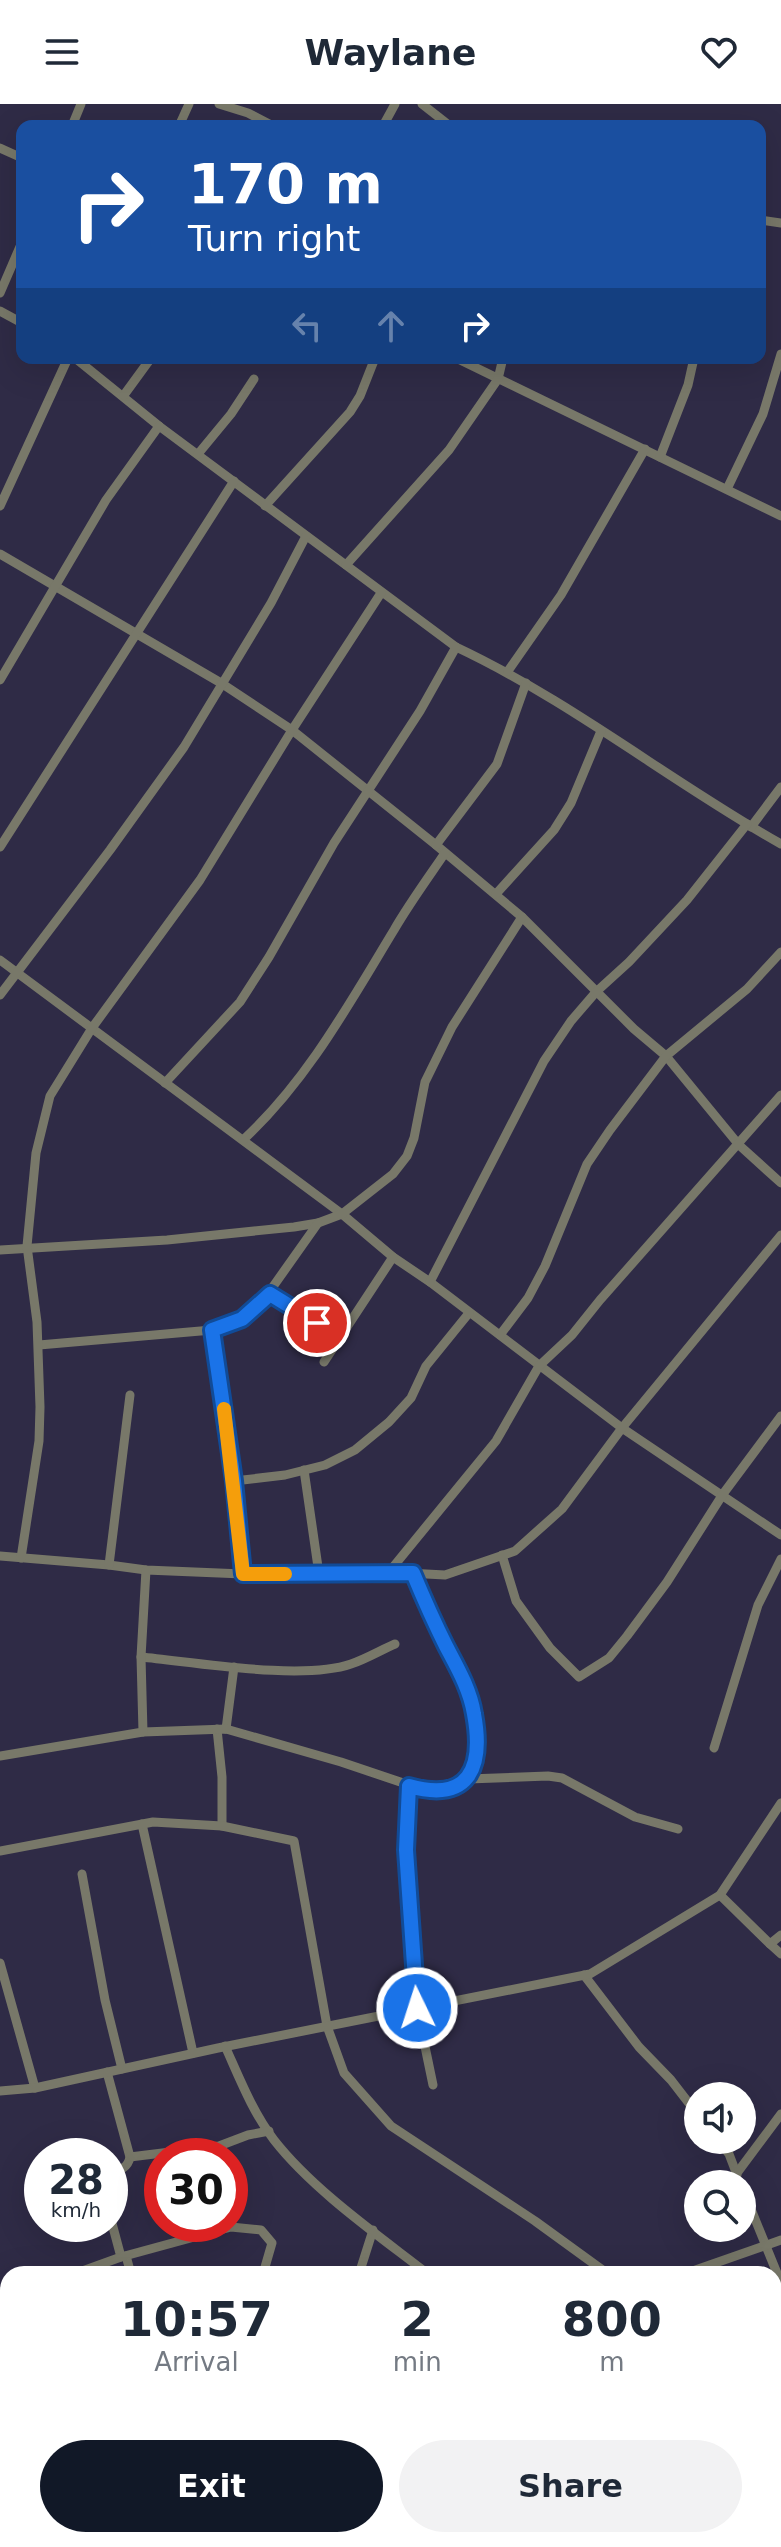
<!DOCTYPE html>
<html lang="en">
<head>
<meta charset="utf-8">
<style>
  :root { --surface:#fff; --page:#f2f2f3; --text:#1f2937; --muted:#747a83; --accent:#111827 }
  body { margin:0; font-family:"DejaVu Sans",sans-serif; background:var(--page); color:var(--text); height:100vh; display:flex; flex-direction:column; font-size:30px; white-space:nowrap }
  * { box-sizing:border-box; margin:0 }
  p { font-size:26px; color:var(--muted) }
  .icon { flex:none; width:44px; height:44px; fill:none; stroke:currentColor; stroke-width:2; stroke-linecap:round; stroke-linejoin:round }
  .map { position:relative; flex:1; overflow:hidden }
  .panel { position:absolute; left:0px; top:2162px; width:782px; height:282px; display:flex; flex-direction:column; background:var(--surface); border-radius:24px 24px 0 0; box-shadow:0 8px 32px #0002 }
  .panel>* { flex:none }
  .top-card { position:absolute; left:16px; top:16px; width:750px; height:244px; border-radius:16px; box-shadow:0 8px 32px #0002; background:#1a4fa0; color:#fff; overflow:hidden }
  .fabs { position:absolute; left:684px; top:1978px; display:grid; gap:16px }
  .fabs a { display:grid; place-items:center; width:72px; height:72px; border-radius:50%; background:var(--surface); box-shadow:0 8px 32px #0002; font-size:40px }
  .speed { position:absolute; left:24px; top:2034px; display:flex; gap:16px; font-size:40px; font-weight:700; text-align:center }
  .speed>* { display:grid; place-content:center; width:104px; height:104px; border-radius:50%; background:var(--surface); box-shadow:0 8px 32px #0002; line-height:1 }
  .speed small { font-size:20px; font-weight:400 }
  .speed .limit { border:12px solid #d22; background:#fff; color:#111 }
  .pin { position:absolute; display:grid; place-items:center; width:68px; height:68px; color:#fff; margin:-34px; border:4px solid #fff; border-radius:50%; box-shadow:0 2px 8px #0007 }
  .me { position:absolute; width:88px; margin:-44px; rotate:356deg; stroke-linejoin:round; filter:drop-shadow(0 0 6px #0008) }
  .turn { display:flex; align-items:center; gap:28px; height:168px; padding:0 40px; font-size:36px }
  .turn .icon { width:104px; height:104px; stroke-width:2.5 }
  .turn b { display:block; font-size:56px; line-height:68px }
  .lanes { display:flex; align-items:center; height:76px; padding:0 40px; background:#0003; justify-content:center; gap:40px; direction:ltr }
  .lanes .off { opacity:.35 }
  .eta { display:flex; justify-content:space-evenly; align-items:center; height:136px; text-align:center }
  .eta b { font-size:48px; font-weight:700; line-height:56px }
  .button { display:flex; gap:16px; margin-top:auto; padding:16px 40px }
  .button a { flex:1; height:92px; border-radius:48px; background:var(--accent); color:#fff; font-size:32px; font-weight:700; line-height:92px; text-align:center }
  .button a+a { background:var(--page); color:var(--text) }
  header { display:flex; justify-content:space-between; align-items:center; height:104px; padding:0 40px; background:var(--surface); font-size:36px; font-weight:700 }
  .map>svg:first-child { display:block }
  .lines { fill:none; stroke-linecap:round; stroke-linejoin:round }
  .minor { stroke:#787869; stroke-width:9 }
  .route-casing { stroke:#114b97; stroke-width:20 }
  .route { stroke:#1a73e8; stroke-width:14 }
  .slow { stroke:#f59e0b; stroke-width:14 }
</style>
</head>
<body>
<header><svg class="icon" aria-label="menu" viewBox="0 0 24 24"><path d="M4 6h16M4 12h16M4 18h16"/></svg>Waylane<svg class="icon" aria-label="heart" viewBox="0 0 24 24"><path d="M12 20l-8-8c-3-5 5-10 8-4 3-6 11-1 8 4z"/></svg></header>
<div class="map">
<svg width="781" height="2443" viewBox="0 0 781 2443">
  <rect width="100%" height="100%" fill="#2f2b46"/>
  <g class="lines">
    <g class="minor">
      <path d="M219,0L248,9L273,22"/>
      <path d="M422,0L450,22"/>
      <path d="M72,22L81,0"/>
      <path d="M179,22L189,0"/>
      <path d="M383,22L395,0"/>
      <path d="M0,44L22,54"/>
      <path d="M760,116L781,119"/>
      <path d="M0,189L22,138"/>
      <path d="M0,207L22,219"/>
      <path d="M75,254L159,322L456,543C571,597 671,678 781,740"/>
      <path d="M456,254L781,412"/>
      <path d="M124,291L151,254"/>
      <path d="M198,350L231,310L254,275"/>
      <path d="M660,353L688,281L694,254"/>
      <path d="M727,385L763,310L781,250"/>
      <path d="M0,402L68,254"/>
      <path d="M265,402L350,308L360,292L375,254"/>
      <path d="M0,450L221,579L292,626L436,741L522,813L634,925L666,952L739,1041L781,1079"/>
      <path d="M346,461L449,346L498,275L503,254"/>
      <path d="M508,567L561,491L645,345"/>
      <path d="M0,576L106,396L159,322"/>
      <path d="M751,723L781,683"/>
      <path d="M436,741L497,660L526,579"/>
      <path d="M0,743L234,377"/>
      <path d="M496,790L554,726L571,699L601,627"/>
      <path d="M0,856L342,1110L393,1153L430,1178L622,1324L781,1431"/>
      <path d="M0,891L110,746L184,643L271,499L306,432"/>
      <path d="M165,979L240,898L269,853L334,739L420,607L456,543"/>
      <path d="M243,1036C307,977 349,900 394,826C409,800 428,774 445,749"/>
      <path d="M0,1146L167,1136L294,1123L318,1119L342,1110L393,1070L407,1052L414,1034L425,978L452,923L522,813"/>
      <path d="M430,1178L544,957L571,917L596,888L629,858L687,796L747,720"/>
      <path d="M270,1190L340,1233"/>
      <path d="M500,1231L528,1194L545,1162L587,1060L610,1026L666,952L747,885L781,848"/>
      <path d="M39,1241L212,1226"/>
      <path d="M324,1258L393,1153"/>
      <path d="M304,1366L319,1470"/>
      <path d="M234,1377L285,1371L325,1361L355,1346L389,1318L411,1294L426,1262L469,1209"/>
      <path d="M502,1451L516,1497L550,1544L579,1573L609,1554L627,1532L667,1478L723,1390L781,1312"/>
      <path d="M0,1452L109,1461L146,1466L243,1470L389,1468L496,1337L539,1262L572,1231L600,1196L781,991"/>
      <path d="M21,1454L39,1337L40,1303L37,1218L27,1142L36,1049L50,992L92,924L200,776L292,626L381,489"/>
      <path d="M109,1461L130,1291"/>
      <path d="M389,1468L445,1471L515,1447L562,1405L622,1324L781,1131"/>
      <path d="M243,1470L234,1377L212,1226L242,1215L260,1201L318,1119"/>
      <path d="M141,1553C195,1558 302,1577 351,1560C366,1555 381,1546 395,1540"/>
      <path d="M217,1625L222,1673V1722"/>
      <path d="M226,1625L234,1563"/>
      <path d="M143,1628L226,1625L341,1658L427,1687H443L460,1682L468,1675L473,1661L477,1636L474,1608L462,1572L413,1469"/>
      <path d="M714,1644L758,1501L781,1455"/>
      <path d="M0,1652L143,1628L141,1553L146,1466"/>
      <path d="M468,1675L548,1672L562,1674L635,1713L678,1725"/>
      <path d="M409,1682L406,1746L417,1904L433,1981"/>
      <path d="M142,1720L193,1949"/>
      <path d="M0,1747L153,1718L222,1722L294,1737L327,1922L344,1969L391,2022L535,2117L608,2170"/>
      <path d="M82,1770L105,1896L122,1965"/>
      <path d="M720,1791L770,1840L781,1831"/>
      <path d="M770,1840L781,1850"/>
      <path d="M0,1859L35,1984"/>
      <path d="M584,1871L639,1943L671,1976L698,2011"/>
      <path d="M225,1942C239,1973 253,2009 274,2036C313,2086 378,2131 428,2170"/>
      <path d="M107,1968L130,2053C128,2064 120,2066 110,2069"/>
      <path d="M0,1987L35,1984L218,1944L590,1870L720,1791L781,1699"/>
      <path d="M718,2036L729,2050L737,2071"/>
      <path d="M130,2053L219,2042L248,2031L269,2027"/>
      <path d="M737,2069L781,2010"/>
      <path d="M742,2083L781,2179"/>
      <path d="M110,2112L121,2153"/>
      <path d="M126,2152L131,2170"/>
      <path d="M74,2170L121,2153L231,2123L261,2126L272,2139L263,2170"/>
      <path d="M359,2170L373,2126"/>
      <path d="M684,2170L781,2136"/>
      <path d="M0,2193L8,2191"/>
      <path d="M0,2219L8,2248"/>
      <path d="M775,2352L781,2377"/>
      <path d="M0,2356H8"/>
      <path d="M54,2436L62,2443"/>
      <path d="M506,2436L507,2443"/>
      <path d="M598,2436L599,2443"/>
      <path d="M698,2436L699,2443"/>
      <path d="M398,2443L447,2436"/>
    </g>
  </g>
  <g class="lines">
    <g class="route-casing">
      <path id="route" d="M317,1219L270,1190L242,1215L212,1226L234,1377L243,1470L413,1469C423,1493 434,1518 446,1542C457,1563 470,1585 474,1610C484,1664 469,1699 409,1682L406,1746L417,1904"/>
    </g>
    <use href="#route" class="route"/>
    <path class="slow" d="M224,1305L243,1470H285"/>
  </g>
</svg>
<div class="fabs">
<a><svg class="icon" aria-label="sound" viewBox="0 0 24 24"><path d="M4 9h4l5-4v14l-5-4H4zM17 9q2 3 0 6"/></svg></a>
<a><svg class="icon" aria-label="search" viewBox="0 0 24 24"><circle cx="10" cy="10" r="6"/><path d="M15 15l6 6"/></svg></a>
</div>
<div class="speed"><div>28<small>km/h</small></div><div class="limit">30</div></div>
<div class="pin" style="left:317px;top:1219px;background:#d93025"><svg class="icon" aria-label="arrive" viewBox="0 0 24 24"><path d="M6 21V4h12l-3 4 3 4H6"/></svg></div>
<svg class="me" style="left:417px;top:1904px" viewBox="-20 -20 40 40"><circle r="17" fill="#1a73e8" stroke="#fff" stroke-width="3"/><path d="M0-11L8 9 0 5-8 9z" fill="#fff"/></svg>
<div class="top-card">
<div class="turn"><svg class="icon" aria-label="right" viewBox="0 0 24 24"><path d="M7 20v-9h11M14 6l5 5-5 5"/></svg><div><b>170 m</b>Turn right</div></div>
<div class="lanes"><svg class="icon off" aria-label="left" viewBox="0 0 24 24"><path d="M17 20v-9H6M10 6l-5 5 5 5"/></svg><svg class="icon off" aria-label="ahead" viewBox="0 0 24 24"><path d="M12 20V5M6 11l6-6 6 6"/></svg><svg class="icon" aria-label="right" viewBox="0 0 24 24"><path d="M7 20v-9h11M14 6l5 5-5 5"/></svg></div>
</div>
<section class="panel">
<div class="eta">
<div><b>10:57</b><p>Arrival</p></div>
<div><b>2</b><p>min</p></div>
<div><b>800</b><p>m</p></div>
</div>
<div class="button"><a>Exit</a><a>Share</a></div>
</section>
</div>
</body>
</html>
